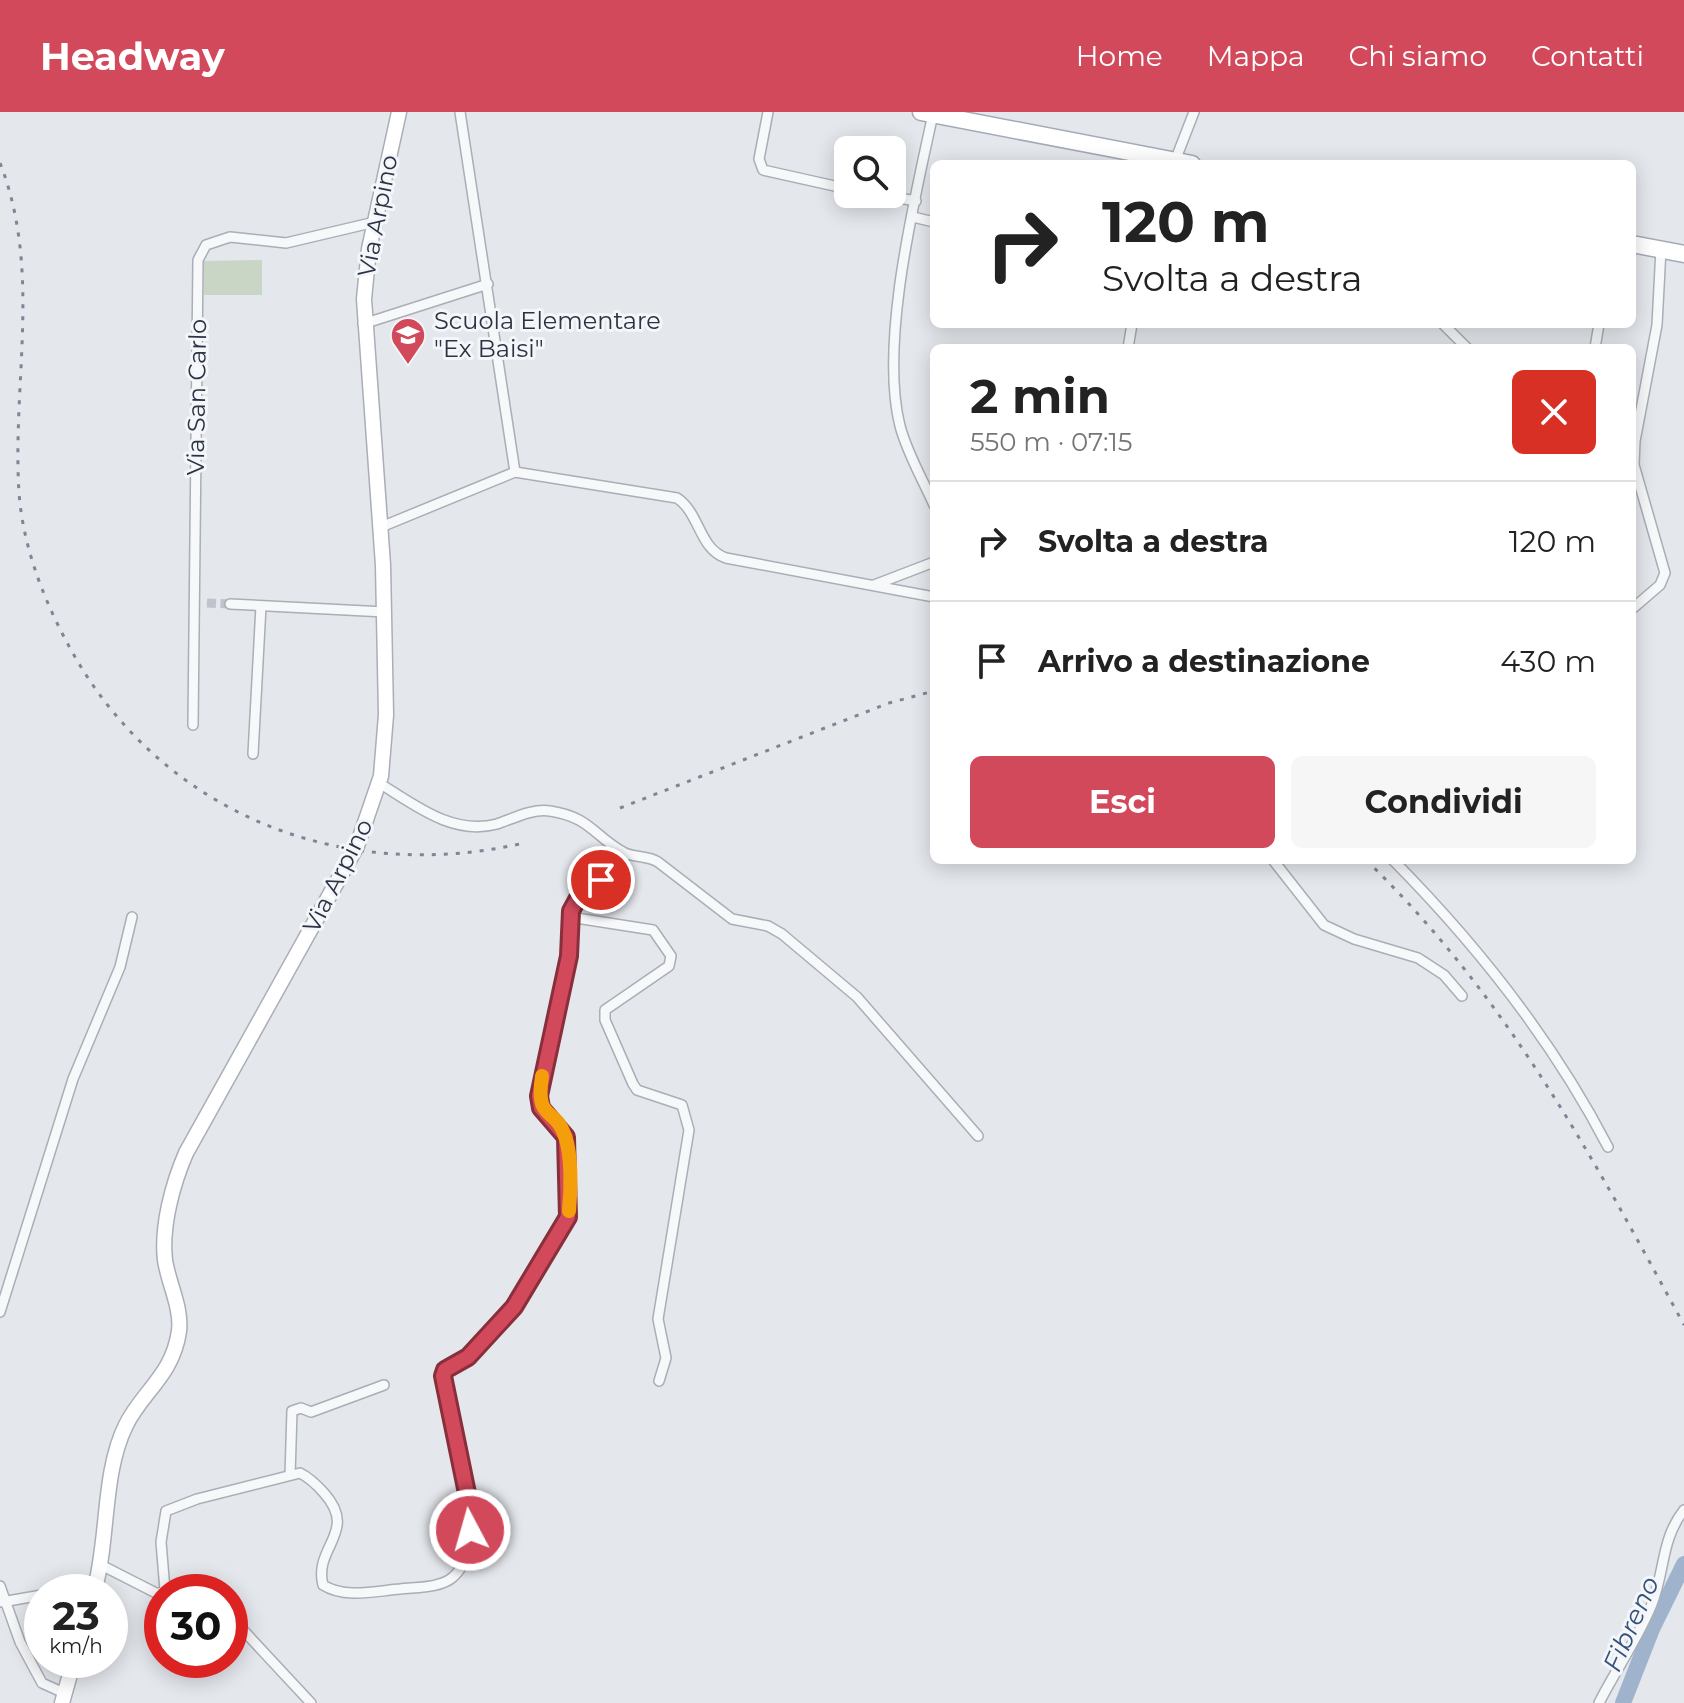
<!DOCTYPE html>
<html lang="it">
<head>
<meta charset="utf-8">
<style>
  :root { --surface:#fff; --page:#f6f6f6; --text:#222; --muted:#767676; --line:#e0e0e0; --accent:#d1495b }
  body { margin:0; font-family:Montserrat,sans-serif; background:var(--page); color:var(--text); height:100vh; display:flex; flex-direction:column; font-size:30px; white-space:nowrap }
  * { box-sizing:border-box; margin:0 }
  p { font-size:26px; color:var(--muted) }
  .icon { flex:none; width:44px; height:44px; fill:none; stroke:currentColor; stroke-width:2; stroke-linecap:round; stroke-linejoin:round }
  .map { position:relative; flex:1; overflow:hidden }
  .side { position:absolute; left:930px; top:232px; width:706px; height:520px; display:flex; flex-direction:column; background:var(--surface); border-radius:12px; box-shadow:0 4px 20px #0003 }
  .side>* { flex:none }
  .banner { position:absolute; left:930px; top:48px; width:706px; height:168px; border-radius:12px; box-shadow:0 4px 20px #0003; background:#fff; color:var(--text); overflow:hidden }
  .fabs { position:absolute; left:834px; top:24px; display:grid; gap:16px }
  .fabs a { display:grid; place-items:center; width:72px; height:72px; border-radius:12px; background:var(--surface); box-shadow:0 4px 20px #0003; font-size:40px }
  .speed { position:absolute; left:24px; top:1462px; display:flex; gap:16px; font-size:40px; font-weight:700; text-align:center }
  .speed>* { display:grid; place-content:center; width:104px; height:104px; border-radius:50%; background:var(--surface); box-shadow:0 4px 20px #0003; line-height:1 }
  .speed small { font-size:20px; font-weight:400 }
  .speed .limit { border:12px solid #d22; background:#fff; color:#111 }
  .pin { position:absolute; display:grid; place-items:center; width:68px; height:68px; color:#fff; margin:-34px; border:4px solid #fff; border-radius:50%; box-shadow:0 2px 8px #0007 }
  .me { position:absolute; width:88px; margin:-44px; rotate:354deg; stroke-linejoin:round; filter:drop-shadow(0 0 6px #0008) }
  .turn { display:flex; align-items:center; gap:28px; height:168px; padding:0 40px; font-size:36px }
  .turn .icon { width:104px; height:104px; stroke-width:2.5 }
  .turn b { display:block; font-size:56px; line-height:68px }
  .round { display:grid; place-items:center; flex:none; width:84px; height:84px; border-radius:12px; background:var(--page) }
  .summary { display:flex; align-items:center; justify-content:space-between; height:136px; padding:0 40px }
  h1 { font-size:48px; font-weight:700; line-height:60px }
  .primary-button { display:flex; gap:16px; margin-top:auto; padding:16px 40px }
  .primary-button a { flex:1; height:92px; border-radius:12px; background:var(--accent); color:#fff; font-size:32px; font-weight:700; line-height:92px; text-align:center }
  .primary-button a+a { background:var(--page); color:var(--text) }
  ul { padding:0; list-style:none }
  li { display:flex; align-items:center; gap:24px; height:120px; padding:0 40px; border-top:2px solid var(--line) }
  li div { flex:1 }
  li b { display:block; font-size:30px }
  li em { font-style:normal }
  header { display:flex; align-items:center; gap:48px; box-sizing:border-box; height:112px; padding:0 40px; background:var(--accent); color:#fff }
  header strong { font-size:38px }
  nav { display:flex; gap:44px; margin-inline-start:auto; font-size:28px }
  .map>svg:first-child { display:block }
  .green { fill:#c9d6c5 }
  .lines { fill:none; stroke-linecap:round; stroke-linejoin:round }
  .river { stroke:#9fb4cc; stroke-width:16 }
  .street-tunnel { stroke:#bfc3cb; stroke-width:9; stroke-dasharray:9 4.5; stroke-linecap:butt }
  .street-casing { stroke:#a9aeb7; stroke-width:12 }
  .secondary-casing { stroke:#a9aeb7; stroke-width:17 }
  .primary-casing { stroke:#a3abb8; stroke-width:19 }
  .street { stroke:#f7f8fa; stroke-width:9 }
  .secondary { stroke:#fff; stroke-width:14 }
  .primary { stroke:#fff; stroke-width:16 }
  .rail { stroke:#7d8696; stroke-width:3; stroke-dasharray:4 8; stroke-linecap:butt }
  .route-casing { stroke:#882f3b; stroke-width:20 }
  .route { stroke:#d1495b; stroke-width:14 }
  .slow { stroke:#f59e0b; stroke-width:14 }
  .labels { text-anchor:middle; stroke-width:6; stroke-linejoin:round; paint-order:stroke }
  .street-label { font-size:24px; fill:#2b3445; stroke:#f4f6f9 }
  .poi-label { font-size:24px; fill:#2b3445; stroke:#f4f6f9; text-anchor:start }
  .water-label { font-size:26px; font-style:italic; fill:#34527a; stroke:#f4f6f9 }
</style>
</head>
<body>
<header>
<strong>Headway</strong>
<nav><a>Home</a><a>Mappa</a><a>Chi siamo</a><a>Contatti</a></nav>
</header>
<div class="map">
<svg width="1684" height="1591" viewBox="0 0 1684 1591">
  <rect width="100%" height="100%" fill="#e4e7ec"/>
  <path class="green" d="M262,148V183H204V149Z"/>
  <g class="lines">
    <path class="river" d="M1623,1591L1652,1517L1684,1452"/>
    <path class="street-tunnel" d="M207,491L230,492"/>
    <g class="street-casing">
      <g id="street">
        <path d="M768,0L759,47L763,58L848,77"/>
        <path d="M933,2C915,86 879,231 900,314C907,341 923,368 934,393"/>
        <path d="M1175,49L1194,0"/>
        <path d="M877,82L916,89"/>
        <path d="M913,105L934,110"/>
        <path d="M363,212L488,172"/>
        <path d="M1443,212L1467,236"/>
        <path d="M1128,236L1132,212"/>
        <path d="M1595,236L1599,212"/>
        <path d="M515,360L677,386C700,401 699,437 726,446L934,485"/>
        <path d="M381,415L515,360L460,0"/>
        <path d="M874,473L934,450"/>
        <path d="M230,492L385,500"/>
        <path d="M1632,497L1660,473L1665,461L1634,353L1635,329L1657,213L1661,137"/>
        <path d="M193,613L198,148L206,133L230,125L286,131L375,110"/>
        <path d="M253,642L261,494"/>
        <path d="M379,671C415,693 453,724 497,712C512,707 533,696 550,699C590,705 594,724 623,740C633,746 647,743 658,750L732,807L768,814L782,822L857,885L978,1024"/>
        <path d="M1273,748L1324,813L1354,827L1418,846L1444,863L1462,884"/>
        <path d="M1393,748C1476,832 1553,929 1608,1035"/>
        <path d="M570,805L653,818L671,844L669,854L605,898V908L633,972L637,978L682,993L689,1018L658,1207L666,1246L659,1269"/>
        <path d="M0,1200L73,967L120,855L132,805"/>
        <path d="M290,1363L292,1299L301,1296L311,1300L384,1273"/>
        <path d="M101,1453L158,1482L165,1478L161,1430L166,1399L197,1387L300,1361C310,1366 317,1373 324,1381C359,1420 313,1435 323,1473C345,1487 376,1479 400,1477C416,1475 441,1476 453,1465C493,1431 451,1310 443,1264L445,1258L468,1245L514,1195L568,1105L566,1025L541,996L539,984L543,956L569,844L572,797L583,783L621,757L625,742"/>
        <path d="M0,1474L20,1530L42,1571L64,1581"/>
        <path d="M57,1480L96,1472"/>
        <path d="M2,1490L42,1483"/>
        <path d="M230,1504L311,1591"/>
        <path d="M1599,1591C1616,1557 1638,1527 1652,1492C1665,1459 1661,1427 1684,1398"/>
      </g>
    </g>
    <g class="secondary-casing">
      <g id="secondary">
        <path d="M94,1480C109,1428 102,1361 126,1313C142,1280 173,1263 179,1219C182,1196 168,1170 165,1148C161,1114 173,1071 186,1041L357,734L381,664L386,603L383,453L364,187L369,137L399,0"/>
        <path d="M62,1591L74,1548"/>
      </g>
    </g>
    <g class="primary-casing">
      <g id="primary">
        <path d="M921,0L1192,52"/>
        <path d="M1632,132L1684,142"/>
      </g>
    </g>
    <use href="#street" class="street"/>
    <use href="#secondary" class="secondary"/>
    <use href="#primary" class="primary"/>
    <g class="rail">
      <path d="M0,51C42,158 12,270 19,381C23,435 44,489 70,536C161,702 342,773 524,731"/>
      <path d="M620,696L889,591L934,579"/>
      <path d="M1366,748C1506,883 1592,1044 1684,1213"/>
    </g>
  </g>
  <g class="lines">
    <g class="route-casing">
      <path id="route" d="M470,1418L469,1391L443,1264L445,1258L468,1245L514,1195L568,1105L566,1025L541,996L539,984L569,844L571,799L577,788L601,768"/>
    </g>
    <use href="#route" class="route"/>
    <path class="slow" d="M542,964C535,1010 555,994 565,1024C572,1044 571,1078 569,1099"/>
  </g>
  <defs>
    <g id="school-pin" transform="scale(1.8)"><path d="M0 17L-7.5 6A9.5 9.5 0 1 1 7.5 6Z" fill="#d1495b" stroke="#f4f6f9"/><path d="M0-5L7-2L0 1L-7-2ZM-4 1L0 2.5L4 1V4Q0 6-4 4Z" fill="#fff"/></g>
  </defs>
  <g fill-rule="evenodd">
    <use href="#school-pin" x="408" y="223"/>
  </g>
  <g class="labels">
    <g class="street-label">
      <text transform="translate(378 104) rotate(-79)" y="8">Via Arpino</text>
      <text transform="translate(197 285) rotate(-89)" y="8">Via San Carlo</text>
      <text transform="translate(338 764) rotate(-63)" y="8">Via Arpino</text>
    </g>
    <g class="poi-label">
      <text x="434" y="217">Scuola Elementare<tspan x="434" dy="28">"Ex Baisi"</tspan></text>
    </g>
    <g class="water-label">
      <text transform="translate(1631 1512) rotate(-66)" y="9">Fibreno</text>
    </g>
  </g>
</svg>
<div class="fabs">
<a><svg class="icon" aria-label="search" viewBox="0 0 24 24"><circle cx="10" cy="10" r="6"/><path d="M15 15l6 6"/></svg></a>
</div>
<div class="speed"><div>23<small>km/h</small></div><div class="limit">30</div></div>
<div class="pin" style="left:601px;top:768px;background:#d93025"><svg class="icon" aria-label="arrive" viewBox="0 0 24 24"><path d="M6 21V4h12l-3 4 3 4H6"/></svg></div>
<svg class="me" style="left:470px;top:1418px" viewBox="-20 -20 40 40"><circle r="17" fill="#d1495b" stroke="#fff" stroke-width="3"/><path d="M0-11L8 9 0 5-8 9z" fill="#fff"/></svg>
<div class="banner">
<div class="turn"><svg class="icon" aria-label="right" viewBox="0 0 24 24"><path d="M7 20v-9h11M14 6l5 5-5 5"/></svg><div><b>120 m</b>Svolta a destra</div></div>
</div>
<section class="side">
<div class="summary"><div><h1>2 min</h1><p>550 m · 07:15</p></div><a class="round" style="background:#d93025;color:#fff"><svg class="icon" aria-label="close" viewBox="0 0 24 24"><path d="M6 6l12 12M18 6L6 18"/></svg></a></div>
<ul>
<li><svg class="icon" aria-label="right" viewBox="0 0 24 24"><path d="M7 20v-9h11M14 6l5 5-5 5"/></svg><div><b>Svolta a destra</b></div><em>120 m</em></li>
<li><svg class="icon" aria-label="arrive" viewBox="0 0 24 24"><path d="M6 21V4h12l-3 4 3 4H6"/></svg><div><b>Arrivo a destinazione</b></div><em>430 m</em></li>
</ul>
<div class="primary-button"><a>Esci</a><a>Condividi</a></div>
</section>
</div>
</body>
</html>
